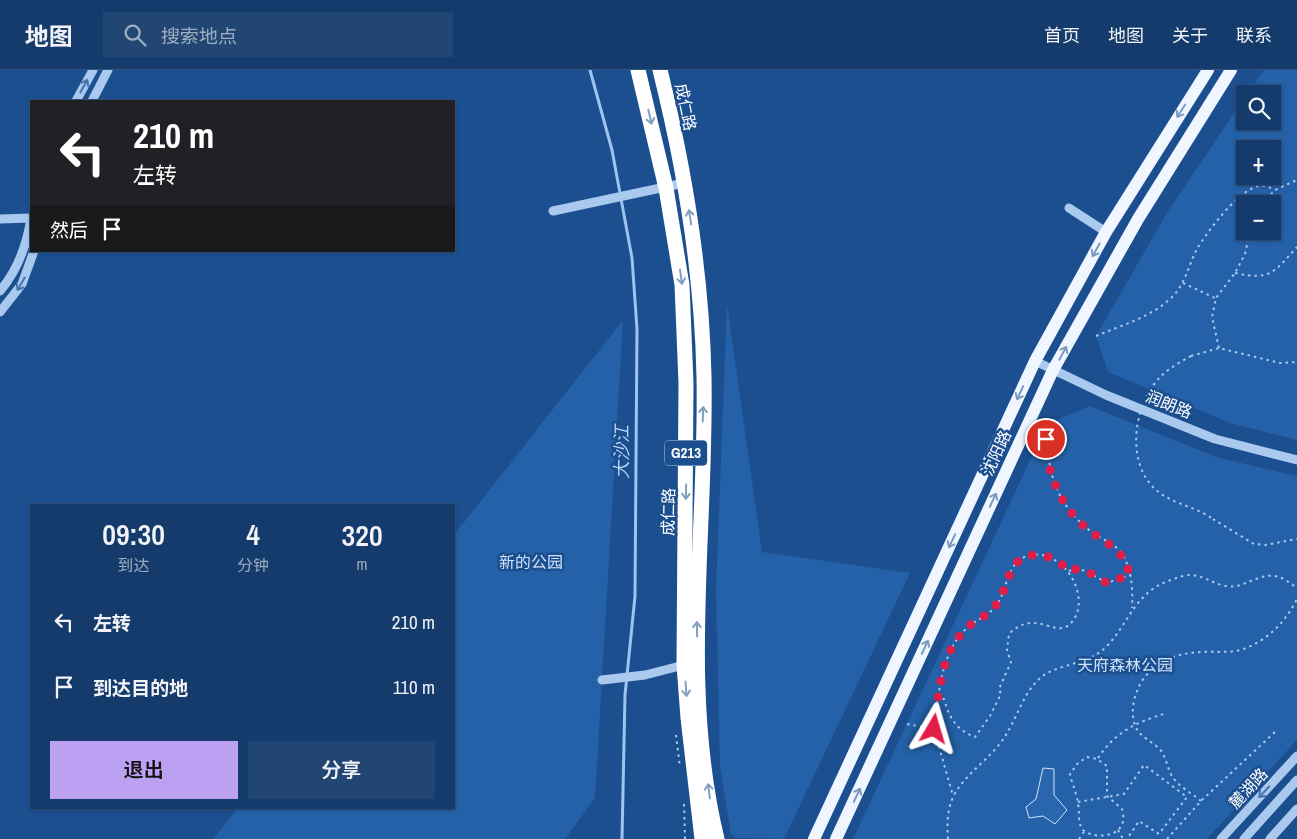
<!DOCTYPE html>
<html lang="zh">
<head>
<meta charset="utf-8">
<style>
  :root { --surface:#143b6b; --page:#214673; --text:#f1f3f6; --muted:#9dadc1; --line:#33557e; --accent:#bca0f2 }
  body { margin:0; font-family:"Archivo Narrow","Noto Sans SC",sans-serif; background:var(--page); color:var(--text); height:100vh; display:flex; flex-direction:column; font-size:19px; white-space:nowrap }
  * { box-sizing:border-box; margin:0 }
  p { font-size:16px; color:var(--muted) }
  .icon { flex:none; width:28px; height:28px; fill:none; stroke:currentColor; stroke-width:2; stroke-linecap:round; stroke-linejoin:round }
  .map { position:relative; flex:1; overflow:hidden }
  .sheet { position:absolute; left:30px; top:434px; width:425px; height:305px; display:flex; flex-direction:column; background:var(--surface); border-radius:0px; box-shadow:0 1px 4px #0004,0 0 0 1px var(--line) }
  .sheet>* { flex:none }
  .banner { position:absolute; left:30px; top:30px; width:425px; height:152px; border-radius:0px; box-shadow:0 1px 4px #0004,0 0 0 1px var(--line); background:#202124; color:#fff; overflow:hidden }
  .tools { position:absolute; left:1236px; top:15px; display:grid; gap:10px }
  .tools a { display:grid; place-items:center; width:45px; height:45px; border-radius:0px; background:var(--surface); box-shadow:0 1px 4px #0004,0 0 0 1px var(--line); font-size:25px }
  .pin { position:absolute; display:grid; place-items:center; width:42px; height:42px; color:#fff; margin:-21px; border:2px solid #fff; border-radius:50%; box-shadow:0 1px 5px #0007 }
  .me { position:absolute; width:55px; margin:-28px; rotate:7deg; stroke-linejoin:round; filter:drop-shadow(0 0 4px #0008) }
  .turn { display:flex; align-items:center; gap:18px; height:105px; padding:0 20px; font-size:22px }
  .turn .icon { width:65px; height:65px; stroke-width:2.5 }
  .turn b { display:block; font-size:35px; line-height:42px }
  .then { display:flex; align-items:center; height:48px; padding:0 20px; background:#0003; gap:10px; font-size:19px }
  .eta { display:flex; justify-content:space-evenly; align-items:center; height:85px; text-align:center }
  .eta b { font-size:30px; font-weight:600; line-height:35px }
  .cta { display:flex; gap:10px; margin-top:auto; padding:10px 20px }
  .cta a { flex:1; height:58px; border-radius:0px; background:var(--accent); color:#111; font-size:20px; font-weight:600; line-height:58px; text-align:center }
  .cta a+a { background:var(--page); color:var(--text) }
  ul { padding:0; list-style:none }
  li { display:flex; align-items:center; gap:15px; height:65px; padding:0 20px }
  li div { flex:1 }
  li b { display:block; font-size:19px }
  li em { font-style:normal }
  header { display:flex; align-items:center; gap:30px; box-sizing:border-box; height:70px; padding:0 25px; background:var(--surface); border-bottom:1px solid var(--line) }
  header strong { font-size:24px }
  nav { display:flex; gap:28px; margin-inline-start:auto; font-size:18px }
  .search { width:350px; height:45px; background:var(--page); display:flex; align-items:center; gap:12px; box-sizing:border-box; padding:0 18px; border-radius:0px; color:var(--muted); font-size:19px }
  .map>svg:first-child { display:block }
  .green { fill:#2461a8; fill-rule:evenodd }
  .lines { fill:none; stroke-linecap:round; stroke-linejoin:round }
  .stream { stroke:#9cc4f0; stroke-width:3 }
  .building { fill:#2a66ad; stroke:#cfe3fa }
  .path { stroke:#a9c9ee; stroke-width:2; stroke-dasharray:2.5 4; stroke-linecap:butt }
  .minor { stroke:#a9c9ee; stroke-width:9 }
  .major { stroke:#f0f6ff; stroke-width:12 }
  .highway { stroke:#fff; stroke-width:15 }
  .path-bridge { stroke:#a9c9ee; stroke-width:2; stroke-dasharray:2.5 4; stroke-linecap:butt }
  .oneway { stroke:#4674ac }
  .oneway2 { stroke:#7b9ac1 }
  .oneway3 { stroke:#829ec1 }
  .route { stroke:#e11d48; stroke-width:9; stroke-dasharray:0 16.2 }
  .labels { text-anchor:middle; stroke-width:5; stroke-linejoin:round; paint-order:stroke }
  .shield { fill:#1b4f8f; stroke:#bbcadd; stroke-width:1 }
  .shield-label { font-size:15px; font-weight:bold; fill:#fff }
  .street-label { font-size:16px; fill:#fff; stroke:#1b4f8f }
  .park-label { font-size:16px; fill:#cfe3fa; stroke:#1b4f8f }
  .water-label { font-size:18px; font-style:italic; fill:#b5d3f5; stroke:#1b4f8f }
</style>
</head>
<body>
<header>
<strong>地图</strong>
<div class="search"><svg class="icon" aria-label="search" viewBox="0 0 24 24"><circle cx="10" cy="10" r="6"/><path d="M15 15l6 6"/></svg>搜索地点</div>
<nav><a>首页</a><a>地图</a><a>关于</a><a>联系</a></nav>
</header>
<div class="map">
<svg width="1297" height="769" viewBox="0 0 1297 769">
  <rect width="100%" height="100%" fill="#1b4f8f"/>
  <g class="green">
    <path d="M1264,0H1297V370L1230,353L1108,302L1096,266L1168,141L1245,27V51H1272V24H1247ZM1245,79H1272V106H1245ZM1245,134H1272V161H1245Z"/>
    <path d="M727,234L762,482L910,503L784,769L736,768L731,764L720,696L716,519Z"/>
    <path d="M623,250L595,728L565,769H213L238,738H454V465Z"/>
    <path d="M1090,336L1216,387L1297,406V670L1207,769H853L1047,354Z"/>
  </g>
  <g class="lines">
    <path class="stream" d="M590,0L612,80L632,188L637,259L635,526L625,625L622,769"/>
  </g>
  <path class="building" d="M1043,698L1054,699V725L1067,740L1055,754L1043,746L1029,748L1026,737L1036,729Z"/>
  <g class="lines">
    <g class="path">
      <path d="M1262,134L1275,120L1297,110"/>
      <path d="M1235,203C1271,211 1274,202 1297,177"/>
      <path d="M1183,213L1215,228"/>
      <path d="M1096,266C1122,255 1149,248 1170,229C1185,216 1188,196 1197,179C1207,162 1235,125 1253,118C1261,114 1268,116 1275,120"/>
      <path d="M1219,278L1212,247L1216,228L1235,203L1245,184L1250,161"/>
      <path d="M1191,286L1219,278L1280,293L1297,292"/>
      <path d="M1047,354C1046,397 1054,432 1089,460C1099,468 1117,474 1123,485C1132,501 1133,520 1132,538"/>
      <path d="M1213,449L1254,474L1265,475L1297,469"/>
      <path d="M1069,501C1082,495 1095,507 1107,513L1130,505"/>
      <path d="M907,654L934,659L953,726"/>
      <path d="M934,659C939,624 940,581 969,556C978,549 989,545 996,536C1008,520 1006,493 1027,486C1062,475 1094,528 1071,553C1055,570 1036,537 1009,564L1007,580L1011,592L999,619L1001,624L990,646L975,667C956,660 949,647 944,629H938"/>
      <path d="M676,665L680,697"/>
      <path d="M1087,687L1097,689L1107,696V726L1122,739C1123,742 1124,748 1123,751C1120,768 1093,769 1083,760C1077,752 1080,743 1078,734C1077,724 1072,714 1070,704L1077,694Z"/>
      <path d="M1098,688C1116,661 1137,652 1167,643"/>
      <path d="M1201,731C1193,724 1181,718 1174,709C1168,702 1167,690 1162,682C1154,671 1139,668 1135,655C1131,644 1133,631 1137,621C1147,595 1173,583 1201,582C1216,581 1232,584 1246,578C1269,569 1286,551 1297,529"/>
      <path d="M1078,732L1124,724L1144,695L1187,727L1159,764L1139,751L1127,769"/>
      <path d="M684,734L685,769"/>
      <path d="M1118,760L1123,769"/>
      <path d="M948,769C947,753 947,739 954,725C967,702 990,689 1004,668C1016,650 1023,624 1039,609C1056,593 1088,596 1107,576C1129,553 1134,524 1168,511C1174,509 1183,505 1190,505C1206,505 1218,519 1237,516C1249,513 1262,504 1274,506C1283,507 1290,513 1297,518"/>
      <path d="M1079,769L1084,762"/>
      <path d="M1167,769L1201,731L1276,661"/>
    </g>
    <g class="minor">
      <path d="M76,31L93,0"/>
      <path d="M92,31L108,0"/>
      <path d="M1069,138L1106,162"/>
      <path d="M553,141L684,113"/>
      <path d="M0,149L31,148"/>
      <path d="M0,221C17,201 27,174 31,148"/>
      <path d="M0,242L22,214L34,181"/>
      <path d="M1035,291L1106,325L1215,369L1297,390"/>
      <path d="M602,610L645,605L684,595"/>
      <path d="M1221,769L1297,686"/>
      <path d="M1244,769L1297,710"/>
      <path d="M1270,769L1297,739"/>
    </g>
    <g class="major">
      <path d="M814,769L1035,291L1106,162L1208,0"/>
      <path d="M836,769L1053,300L1138,149L1231,0"/>
    </g>
    <g class="highway">
      <path d="M638,0L666,118L682,215L686,313L684,595L688,648L702,769"/>
      <path d="M660,0C685,100 702,204 704,307C707,461 680,617 717,769"/>
    </g>
    <path class="path-bridge" d="M1191,286C1178,293 1164,301 1155,313C1133,341 1127,393 1155,419C1171,434 1195,436 1213,449"/>
  </g>
  <defs><path id="oneway-shaft" d="M-6 0H5M1.5-3L5.5 0L1.5 3" fill="none" stroke-width="1.6" stroke-linecap="round" stroke-linejoin="round" transform="scale(1.25)"/></defs>
  <g class="oneway">
    <use href="#oneway-shaft" transform="translate(84 16) rotate(-61)"/>
    <use href="#oneway-shaft" transform="translate(21 214) rotate(120)"/>
    <use href="#oneway-shaft" transform="translate(1264 722) rotate(133)"/>
  </g>
  <g class="oneway2">
    <use href="#oneway-shaft" transform="translate(1181 41) rotate(123)"/>
    <use href="#oneway-shaft" transform="translate(1096 180) rotate(119)"/>
    <use href="#oneway-shaft" transform="translate(1063 283) rotate(-62)"/>
    <use href="#oneway-shaft" transform="translate(1020 323) rotate(115)"/>
    <use href="#oneway-shaft" transform="translate(993 430) rotate(-65)"/>
    <use href="#oneway-shaft" transform="translate(952 471) rotate(115)"/>
    <use href="#oneway-shaft" transform="translate(925 577) rotate(-65)"/>
    <use href="#oneway-shaft" transform="translate(857 725) rotate(-65)"/>
  </g>
  <g class="oneway3">
    <use href="#oneway-shaft" transform="translate(650 47) rotate(77)"/>
    <use href="#oneway-shaft" transform="translate(690 147) rotate(-99)"/>
    <use href="#oneway-shaft" transform="translate(681 207) rotate(82)"/>
    <use href="#oneway-shaft" transform="translate(703 344) rotate(-88)"/>
    <use href="#oneway-shaft" transform="translate(686 422) rotate(91)"/>
    <use href="#oneway-shaft" transform="translate(697 559) rotate(-91)"/>
    <use href="#oneway-shaft" transform="translate(686 619) rotate(86)"/>
    <use href="#oneway-shaft" transform="translate(709 721) rotate(-97)"/>
  </g>
  <g class="lines">
    <path class="route" d="M934,659C939,624 940,581 969,556C978,549 989,545 996,535C1010,516 1007,483 1039,485C1051,486 1061,492 1068,501C1082,495 1096,507 1107,513L1130,505C1120,475 1113,479 1090,461C1062,440 1046,403 1046,369"/>
  </g>
  <g class="labels">
    <rect class="shield" x="665" y="370.5" width="42" height="25" rx="4"/>
    <g class="shield-label">
      <text x="686" y="388">G213</text>
    </g>
    <g class="street-label">
      <text transform="translate(686 37) rotate(78)" y="6">成仁路</text>
      <text transform="translate(1169 334) rotate(22)" y="6">润朗路</text>
      <text transform="translate(996 383) rotate(-65)" y="6">沈阳路</text>
      <text transform="translate(668 442) rotate(-89)" y="6">成仁路</text>
      <text transform="translate(1248 718) rotate(-47)" y="6">麓湖路</text>
    </g>
    <g class="park-label">
      <text x="531" y="498">新的公园</text>
      <text x="1125" y="601">天府森林公园</text>
    </g>
    <g class="water-label">
      <text transform="translate(622 382) rotate(-90)" y="6">大沙江</text>
    </g>
  </g>
</svg>
<div class="tools">
<a><svg class="icon" aria-label="search" viewBox="0 0 24 24"><circle cx="10" cy="10" r="6"/><path d="M15 15l6 6"/></svg></a>
<a>+</a>
<a>−</a>
</div>
<div class="pin" style="left:1046px;top:369px;background:#d93025"><svg class="icon" aria-label="arrive" viewBox="0 0 24 24"><path d="M6 21V4h12l-3 4 3 4H6"/></svg></div>
<svg class="me" style="left:934px;top:659px" viewBox="-20 -20 40 40"><path d="M0-17L14 15 0 8-14 15z" fill="#e11d48" stroke="#fff" stroke-width="4"/></svg>
<div class="banner">
<div class="turn"><svg class="icon" aria-label="left" viewBox="0 0 24 24"><path d="M17 20v-9H6M10 6l-5 5 5 5"/></svg><div><b>210 m</b>左转</div></div>
<div class="then">然后<svg class="icon" aria-label="arrive" viewBox="0 0 24 24"><path d="M6 21V4h12l-3 4 3 4H6"/></svg></div>
</div>
<section class="sheet">
<div class="eta">
<div><b>09:30</b><p>到达</p></div>
<div><b>4</b><p>分钟</p></div>
<div><b>320</b><p>m</p></div>
</div>
<ul>
<li><svg class="icon" aria-label="left" viewBox="0 0 24 24"><path d="M17 20v-9H6M10 6l-5 5 5 5"/></svg><div><b>左转</b></div><em>210 m</em></li>
<li><svg class="icon" aria-label="arrive" viewBox="0 0 24 24"><path d="M6 21V4h12l-3 4 3 4H6"/></svg><div><b>到达目的地</b></div><em>110 m</em></li>
</ul>
<div class="cta"><a>退出</a><a>分享</a></div>
</section>
</div>
</body>
</html>
